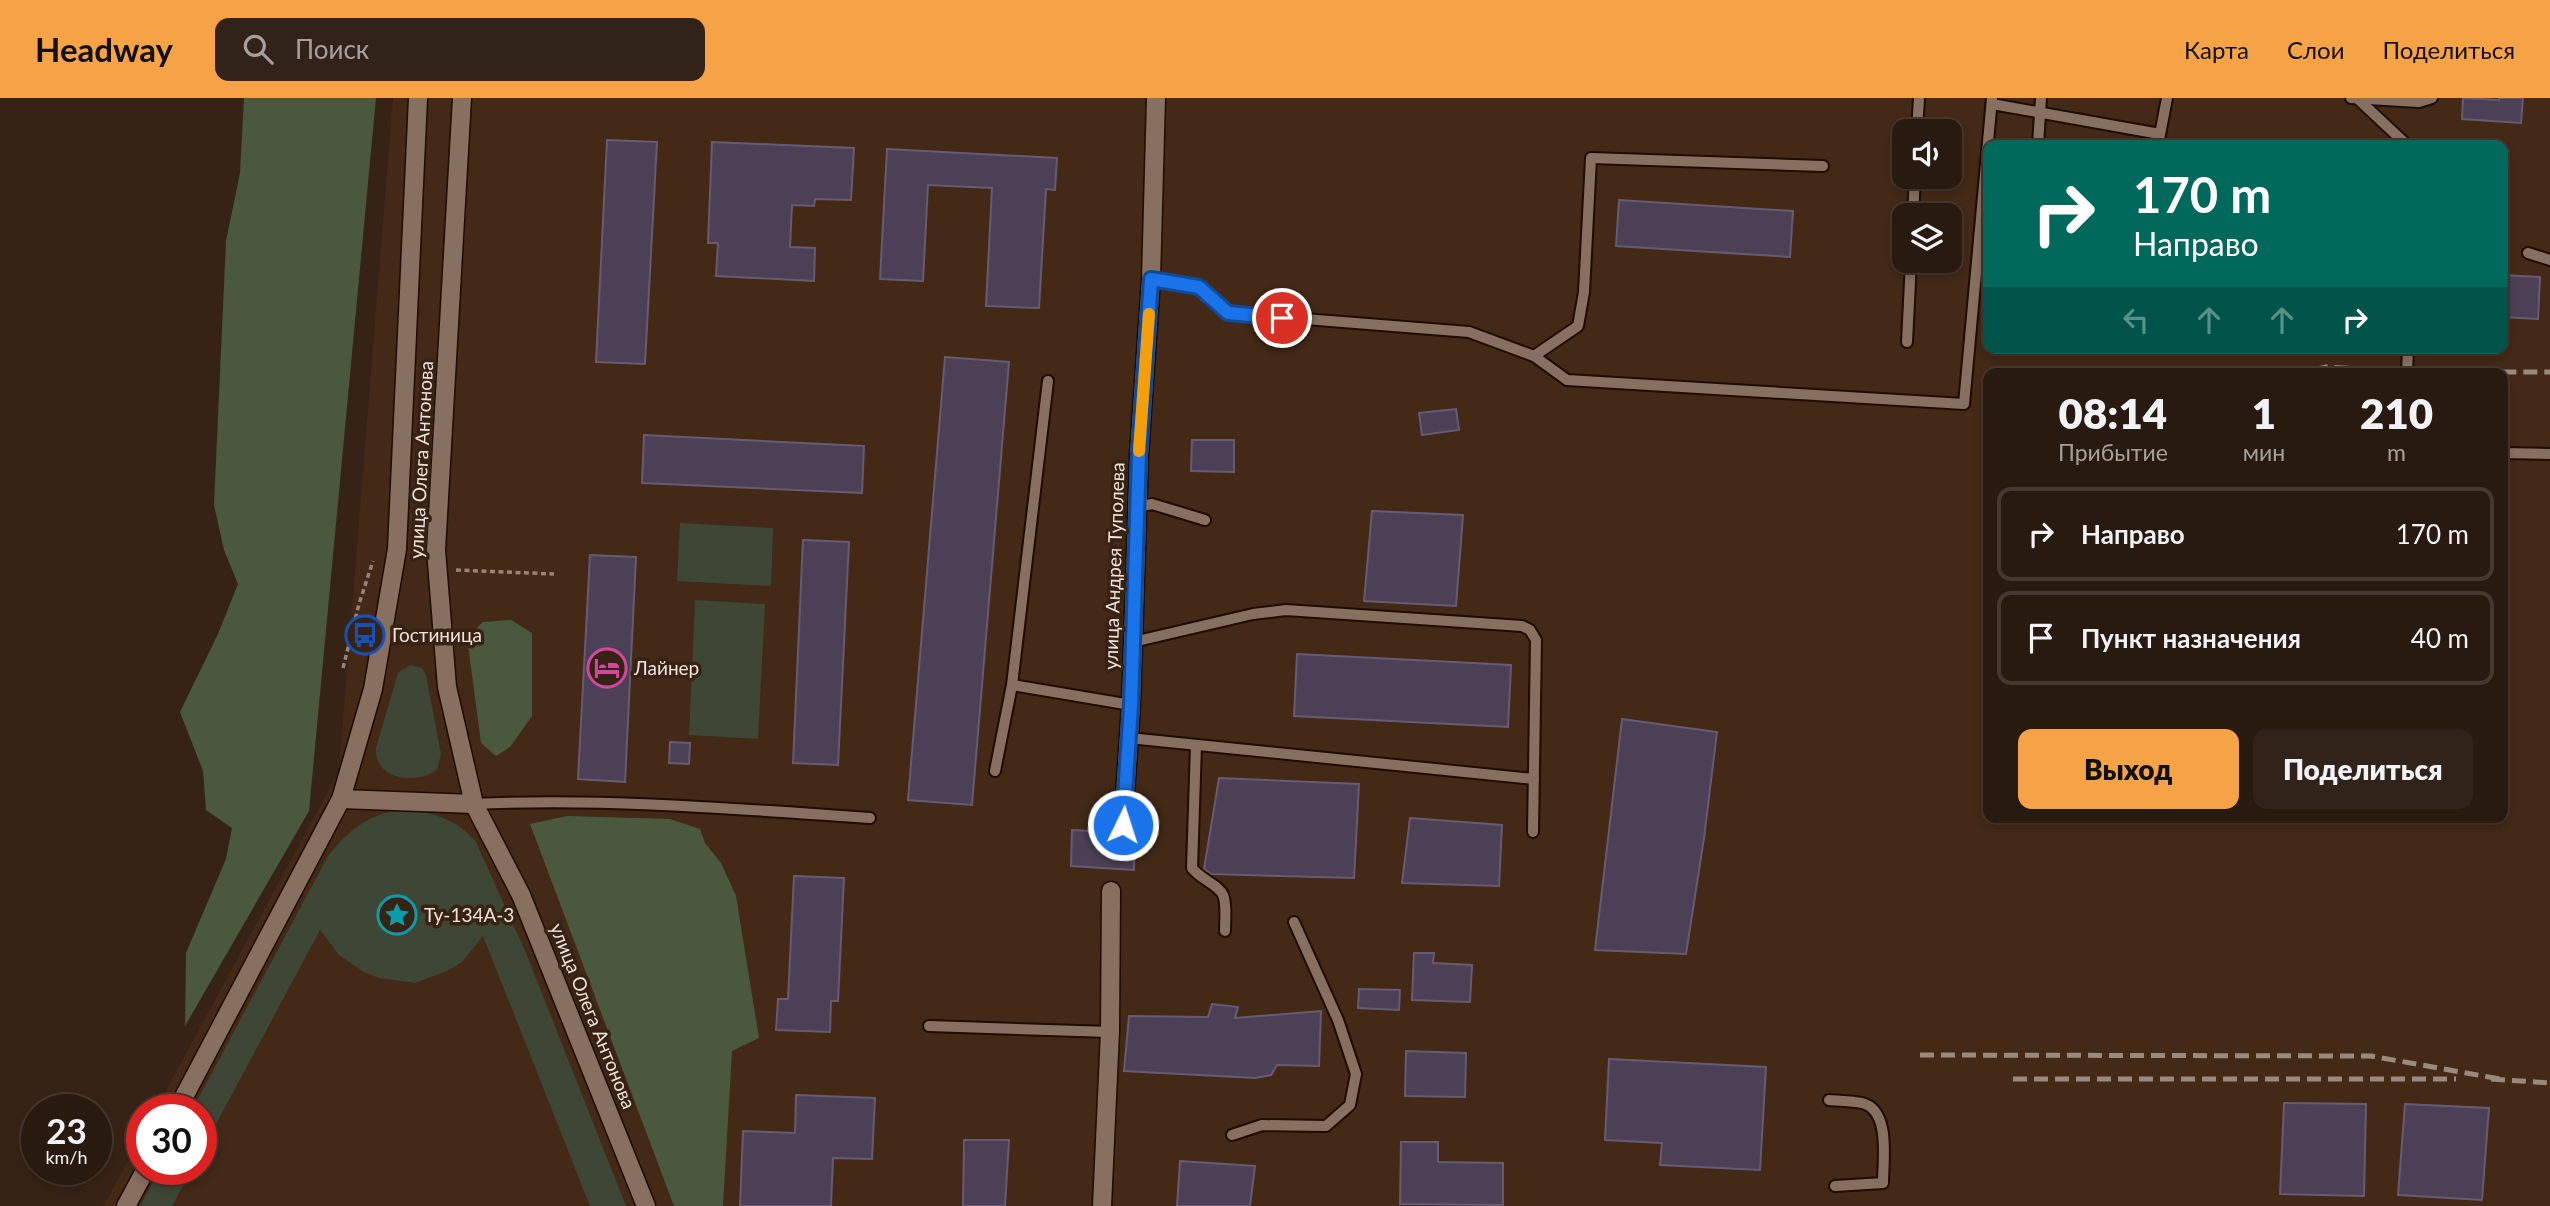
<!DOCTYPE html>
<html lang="ru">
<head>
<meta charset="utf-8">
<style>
  :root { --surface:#291a10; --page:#312319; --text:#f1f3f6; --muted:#a5a19f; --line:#453830; --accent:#f6a246 }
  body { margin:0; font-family:Lato,sans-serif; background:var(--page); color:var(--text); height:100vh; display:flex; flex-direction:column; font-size:26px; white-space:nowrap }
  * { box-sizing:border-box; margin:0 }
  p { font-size:23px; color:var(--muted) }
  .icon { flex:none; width:38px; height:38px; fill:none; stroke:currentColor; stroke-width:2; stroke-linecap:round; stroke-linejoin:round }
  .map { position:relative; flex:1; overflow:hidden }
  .drawer { position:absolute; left:1983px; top:270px; width:525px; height:455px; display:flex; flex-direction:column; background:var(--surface); border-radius:14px; box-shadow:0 4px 10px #0003,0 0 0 2px var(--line) }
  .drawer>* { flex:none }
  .guide { position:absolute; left:1983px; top:42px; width:525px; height:214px; border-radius:14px; box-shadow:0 4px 10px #0003,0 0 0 2px var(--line); background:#00695c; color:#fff; overflow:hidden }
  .controls { position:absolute; left:1892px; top:21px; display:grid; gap:14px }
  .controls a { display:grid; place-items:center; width:70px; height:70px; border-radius:14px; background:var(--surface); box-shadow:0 4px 10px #0003,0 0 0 2px var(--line); font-size:35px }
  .speed { position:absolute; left:21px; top:996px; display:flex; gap:14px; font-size:35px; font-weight:700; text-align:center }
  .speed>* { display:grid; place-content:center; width:91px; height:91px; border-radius:50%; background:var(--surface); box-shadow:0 4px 10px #0003,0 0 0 2px var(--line); line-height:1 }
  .speed small { font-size:18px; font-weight:400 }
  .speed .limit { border:10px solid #d22; background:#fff; color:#111 }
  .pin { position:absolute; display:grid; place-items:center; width:60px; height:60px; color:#fff; margin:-30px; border:4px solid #fff; border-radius:50%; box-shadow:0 2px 7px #0007 }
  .me { position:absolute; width:77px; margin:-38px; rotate:4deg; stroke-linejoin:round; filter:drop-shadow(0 0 5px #0008) }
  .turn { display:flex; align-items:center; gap:24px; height:147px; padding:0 35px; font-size:32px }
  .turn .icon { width:91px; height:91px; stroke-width:2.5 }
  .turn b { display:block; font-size:49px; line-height:60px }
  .lanes { display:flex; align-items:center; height:66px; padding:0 35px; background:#0003; justify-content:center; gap:35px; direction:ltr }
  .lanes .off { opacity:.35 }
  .eta { display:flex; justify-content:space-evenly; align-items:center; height:119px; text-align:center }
  .eta b { font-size:42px; font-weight:800; line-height:49px }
  .button { display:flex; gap:14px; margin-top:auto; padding:14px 35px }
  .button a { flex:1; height:80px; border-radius:14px; background:var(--accent); color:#111; font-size:28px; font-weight:800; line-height:80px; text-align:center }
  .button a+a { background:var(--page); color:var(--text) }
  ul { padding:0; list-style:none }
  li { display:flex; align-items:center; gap:21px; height:94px; margin:0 14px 10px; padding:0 21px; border:4px solid var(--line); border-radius:14px }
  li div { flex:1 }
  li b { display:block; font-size:26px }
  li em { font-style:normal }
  header { display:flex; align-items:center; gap:42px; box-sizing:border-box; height:98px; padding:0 35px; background:var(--accent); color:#111 }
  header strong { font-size:33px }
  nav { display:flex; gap:38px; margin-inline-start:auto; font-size:24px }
  .search { width:490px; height:63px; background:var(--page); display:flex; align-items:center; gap:18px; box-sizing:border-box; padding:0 24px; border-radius:14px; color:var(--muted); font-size:26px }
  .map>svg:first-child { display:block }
  .built { fill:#432916; fill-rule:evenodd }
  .green { fill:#3e4636 }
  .forest { fill:#4a583e }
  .building { fill:#4b4056; stroke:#675b73; stroke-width:2 }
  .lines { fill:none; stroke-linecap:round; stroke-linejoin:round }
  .lane-casing { stroke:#1e0c01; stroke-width:14 }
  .street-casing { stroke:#1e0c01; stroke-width:21 }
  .secondary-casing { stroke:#1e0c01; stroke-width:21 }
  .path { stroke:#958479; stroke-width:3.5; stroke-dasharray:5 3.5; stroke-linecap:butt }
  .lane { stroke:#887060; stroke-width:10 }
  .street { stroke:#887060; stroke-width:18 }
  .secondary { stroke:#887060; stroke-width:18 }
  .rail { stroke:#9a8a7e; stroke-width:5; stroke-dasharray:14 7; stroke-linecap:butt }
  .route-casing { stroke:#114b97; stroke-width:18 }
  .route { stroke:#1a73e8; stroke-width:12 }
  .slow { stroke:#f59e0b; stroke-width:12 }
  .labels { text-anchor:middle; stroke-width:7; stroke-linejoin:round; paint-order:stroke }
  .street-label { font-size:19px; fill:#f1e3da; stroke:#372315 }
  .poi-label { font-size:19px; fill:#f1e3da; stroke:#372315; text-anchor:start }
</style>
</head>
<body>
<header>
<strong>Headway</strong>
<div class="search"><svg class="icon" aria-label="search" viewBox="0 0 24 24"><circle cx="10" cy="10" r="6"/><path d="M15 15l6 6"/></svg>Поиск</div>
<nav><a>Карта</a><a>Слои</a><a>Поделиться</a></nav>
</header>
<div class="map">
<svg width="2550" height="1108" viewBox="0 0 2550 1108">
  <rect width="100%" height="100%" fill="#372315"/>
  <path class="built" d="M393,0H2550V1108H100L104,1107L142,1037V1071H201V1012L156,1011L339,673ZM1904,33H1950V79H1904ZM1988,47H2502V250H1988ZM1904,117H1950V163H1904ZM1988,275H2502V719H1988Z"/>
  <g class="green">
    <path d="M680,425L773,430L771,488L677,483Z"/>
    <path d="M695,502L765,506L758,641L689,637Z"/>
    <path d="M410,567L422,570L426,577L441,656L437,672C416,687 374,682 376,650L398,575Z"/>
    <path d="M409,711C435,715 459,723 476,744L526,855L626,1108H590L483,838L462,864L447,873L415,885L379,880L364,874L339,857L320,832L201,1054V1012H192L328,758C350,730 373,713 409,711Z"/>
    <path d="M160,1071H192L172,1108H140Z"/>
  </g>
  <g class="forest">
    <path d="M244,0H376L309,713L185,928L186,855L226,761L232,730L206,712L203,673L180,614L218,536L238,486L224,452L214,407L226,143L240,75Z"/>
    <path d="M511,522L532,535V618L510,649L496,658L481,645L467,539L483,524Z"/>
    <path d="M567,718L670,721L700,731L705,745L721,765L736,798L759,940L732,953L723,1108H674L530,726Z"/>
  </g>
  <g class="building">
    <path d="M2463,0L2499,2V0H2523L2521,25L2462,21Z"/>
    <path d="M607,42L657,44L645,266L596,264Z"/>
    <path d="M712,44L854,50L851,102L815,101L814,108L792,107L790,149L815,150L814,183L716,178L718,145H708Z"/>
    <path d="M887,51L1057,60L1055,92L1046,91L1039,210L986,208L992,90L928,87L923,183L880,181Z"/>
    <path d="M1619,102L1793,113L1790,159L1616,148Z"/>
    <path d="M2502,177L2540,179L2538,221L2502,219Z"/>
    <path d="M945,259L1009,264L972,707L908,702Z"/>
    <path d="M1456,311L1459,332L1422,337L1419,315Z"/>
    <path d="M644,337L864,348L862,395L642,385Z"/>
    <path d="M1192,342H1234V374L1191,373Z"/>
    <path d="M1372,413L1463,417L1456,508L1364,503Z"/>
    <path d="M803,442L849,444L838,667L793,665Z"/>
    <path d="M590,457L636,459L625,684L578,681Z"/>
    <path d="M1297,556L1511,567L1508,629L1294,618Z"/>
    <path d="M1622,621L1717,634L1704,740L1686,856L1595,852Z"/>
    <path d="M670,644L690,645L689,666L669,665Z"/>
    <path d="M1219,680L1359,686L1354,780L1211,776L1204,771Z"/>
    <path d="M1410,720L1502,727L1499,788L1402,785Z"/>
    <path d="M1072,732L1106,734V740L1135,742L1134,772L1071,768Z"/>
    <path d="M794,778L844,780L838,903H831L830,934L776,932L778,901H788Z"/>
    <path d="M1414,855H1434L1433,865L1472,867L1470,904L1412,902Z"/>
    <path d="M1359,891L1400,892L1399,912L1358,910Z"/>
    <path d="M1212,906L1238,909L1235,920L1321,913L1319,968L1277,967L1271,977L1255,980L1124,973L1129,918L1208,919Z"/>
    <path d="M1406,953L1466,955L1465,999L1405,998Z"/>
    <path d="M1609,961L1766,969L1760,1072L1660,1067L1662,1045L1605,1042Z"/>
    <path d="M796,997L875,1000L872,1061L833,1060L831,1108H740L743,1033L795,1035Z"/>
    <path d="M2284,1005L2366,1006L2364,1098L2280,1096Z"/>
    <path d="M2405,1006L2489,1010L2482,1102L2398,1097Z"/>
    <path d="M964,1042H1009L1005,1108H963Z"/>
    <path d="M1401,1044H1438V1064L1503,1065V1107L1400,1106Z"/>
    <path d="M1180,1063L1255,1068L1250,1108H1177Z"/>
  </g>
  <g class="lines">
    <g class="lane-casing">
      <g id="lane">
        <path d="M2351,0L2419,4L2432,0"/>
        <path d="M2358,1L2407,47"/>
        <path d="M1992,6L2160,36"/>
        <path d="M1917,33L1919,0"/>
        <path d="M2038,47L2041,0"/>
        <path d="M2158,47L2167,0"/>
        <path d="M1913,117L1915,79"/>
        <path d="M2528,155L2550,162"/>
        <path d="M1151,181L1199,189L1228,215L1469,234L1534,258L1578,228L1584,194L1591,60L1823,68"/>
        <path d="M1907,244L1911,163"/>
        <path d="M1534,258L1567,282L1964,306L1992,0"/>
        <path d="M2407,275L2408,250"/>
        <path d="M2502,355L2550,356"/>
        <path d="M1137,409L1152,406L1205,422"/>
        <path d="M1133,544L1253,516L1286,512L1522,528L1530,532L1536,542L1533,734"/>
        <path d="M1012,587L1131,607"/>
        <path d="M1129,640L1534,681"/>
        <path d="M1196,647L1192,770C1200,781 1219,787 1223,797C1227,806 1225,822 1225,833"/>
        <path d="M995,673L1012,587L1048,283"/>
        <path d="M474,706C607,700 738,711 870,720"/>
        <path d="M929,928L1110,934"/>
        <path d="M1829,1002C1840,1003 1852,1003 1862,1005C1891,1012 1883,1062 1883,1085L1835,1088"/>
        <path d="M1232,1037L1262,1027L1326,1028L1350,1007L1356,976L1338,922L1294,824"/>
      </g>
    </g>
    <g class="street-casing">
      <g id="street">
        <path d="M1123,727L1131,607L1139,357L1151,181L1156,0"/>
        <path d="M1102,1108L1110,934L1111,793"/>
      </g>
    </g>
    <g class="secondary-casing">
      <g id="secondary">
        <path d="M462,0L436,452L447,589L474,706L521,797L646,1108"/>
        <path d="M341,701L474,706"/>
        <path d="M177,1012L341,701L373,591L397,451L418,0"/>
        <path d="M126,1108L146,1071"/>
      </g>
    </g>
    <g class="path">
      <path d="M456,472L554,476"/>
      <path d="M343,570L359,506L373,463"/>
    </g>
    <use href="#lane" class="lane"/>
    <use href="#street" class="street"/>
    <use href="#secondary" class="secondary"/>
    <g class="rail">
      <path d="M2293,275L2327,269L2407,274H2550"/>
      <path d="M1920,957L2371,958L2500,981"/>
      <path d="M2013,981H2456"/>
      <path d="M2491,981L2550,985"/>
    </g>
  </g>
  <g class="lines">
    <g class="route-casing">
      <path id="route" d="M1123,727L1131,607L1139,357L1151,181L1199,189L1228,215L1282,220"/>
    </g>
    <use href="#route" class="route"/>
    <path class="slow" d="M1139,353L1149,216"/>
  </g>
  <defs>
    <g id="bus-ring" transform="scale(2.0125)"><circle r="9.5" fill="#372315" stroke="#1a4fb4" stroke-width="1.5"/><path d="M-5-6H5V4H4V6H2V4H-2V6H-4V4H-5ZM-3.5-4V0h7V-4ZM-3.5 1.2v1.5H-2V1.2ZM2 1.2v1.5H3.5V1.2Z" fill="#1a4fb4"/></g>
    <g id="hotel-ring" transform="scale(2.0125)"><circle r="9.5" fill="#372315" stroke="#d1479c" stroke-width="1.5"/><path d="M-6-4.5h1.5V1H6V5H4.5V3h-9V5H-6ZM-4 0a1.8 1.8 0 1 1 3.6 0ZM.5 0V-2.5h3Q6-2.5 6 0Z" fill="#d1479c"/></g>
    <g id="sight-ring" transform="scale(2.0125)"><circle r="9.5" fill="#372315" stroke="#0f9aa8" stroke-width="1.5"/><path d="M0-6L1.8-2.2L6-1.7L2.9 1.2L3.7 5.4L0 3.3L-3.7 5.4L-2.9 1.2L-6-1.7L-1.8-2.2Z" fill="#0f9aa8"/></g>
  </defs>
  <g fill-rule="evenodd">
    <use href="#bus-ring" x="365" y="537"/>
    <use href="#hotel-ring" x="607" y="570"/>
    <use href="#sight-ring" x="397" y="817"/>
  </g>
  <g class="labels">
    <g class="street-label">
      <text transform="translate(421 362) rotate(-87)" y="7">улица Олега Антонова</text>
      <text transform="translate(1114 468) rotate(-88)" y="7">улица Андрея Туполева</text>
      <text transform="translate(593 918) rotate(68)" y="7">улица Олега Антонова</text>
    </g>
    <g class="poi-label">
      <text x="392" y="544">Гостиница</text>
      <text x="634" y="577">Лайнер</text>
      <text x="424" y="824">Ту-134А-3</text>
    </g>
  </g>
</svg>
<div class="controls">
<a><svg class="icon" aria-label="sound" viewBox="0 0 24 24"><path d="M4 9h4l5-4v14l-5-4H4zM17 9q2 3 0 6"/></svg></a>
<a><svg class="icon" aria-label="layers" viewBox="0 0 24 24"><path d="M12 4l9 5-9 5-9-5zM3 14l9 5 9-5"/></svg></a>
</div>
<div class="speed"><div>23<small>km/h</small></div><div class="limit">30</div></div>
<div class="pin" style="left:1282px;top:220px;background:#d93025"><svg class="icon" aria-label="arrive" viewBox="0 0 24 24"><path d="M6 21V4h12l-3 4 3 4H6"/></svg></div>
<svg class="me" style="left:1123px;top:727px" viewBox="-20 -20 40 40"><circle r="17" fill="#1a73e8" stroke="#fff" stroke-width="3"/><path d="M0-11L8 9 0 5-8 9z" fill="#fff"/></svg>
<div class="guide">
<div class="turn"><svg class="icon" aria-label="right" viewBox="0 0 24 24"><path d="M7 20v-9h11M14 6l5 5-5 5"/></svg><div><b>170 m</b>Направо</div></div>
<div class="lanes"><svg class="icon off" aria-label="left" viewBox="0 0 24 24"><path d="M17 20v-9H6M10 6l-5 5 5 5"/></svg><svg class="icon off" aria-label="ahead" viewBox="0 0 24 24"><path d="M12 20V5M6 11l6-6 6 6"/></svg><svg class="icon off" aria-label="ahead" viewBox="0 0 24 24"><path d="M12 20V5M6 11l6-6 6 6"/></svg><svg class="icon" aria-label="right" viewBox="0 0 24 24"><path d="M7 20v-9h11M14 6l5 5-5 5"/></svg></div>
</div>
<section class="drawer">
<div class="eta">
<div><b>08:14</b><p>Прибытие</p></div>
<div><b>1</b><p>мин</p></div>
<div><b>210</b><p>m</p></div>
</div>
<ul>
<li><svg class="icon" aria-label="right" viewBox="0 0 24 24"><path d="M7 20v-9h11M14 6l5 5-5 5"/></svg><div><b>Направо</b></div><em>170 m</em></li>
<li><svg class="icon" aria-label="arrive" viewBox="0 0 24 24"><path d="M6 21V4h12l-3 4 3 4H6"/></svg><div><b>Пункт назначения</b></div><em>40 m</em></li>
</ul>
<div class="button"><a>Выход</a><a>Поделиться</a></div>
</section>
</div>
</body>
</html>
